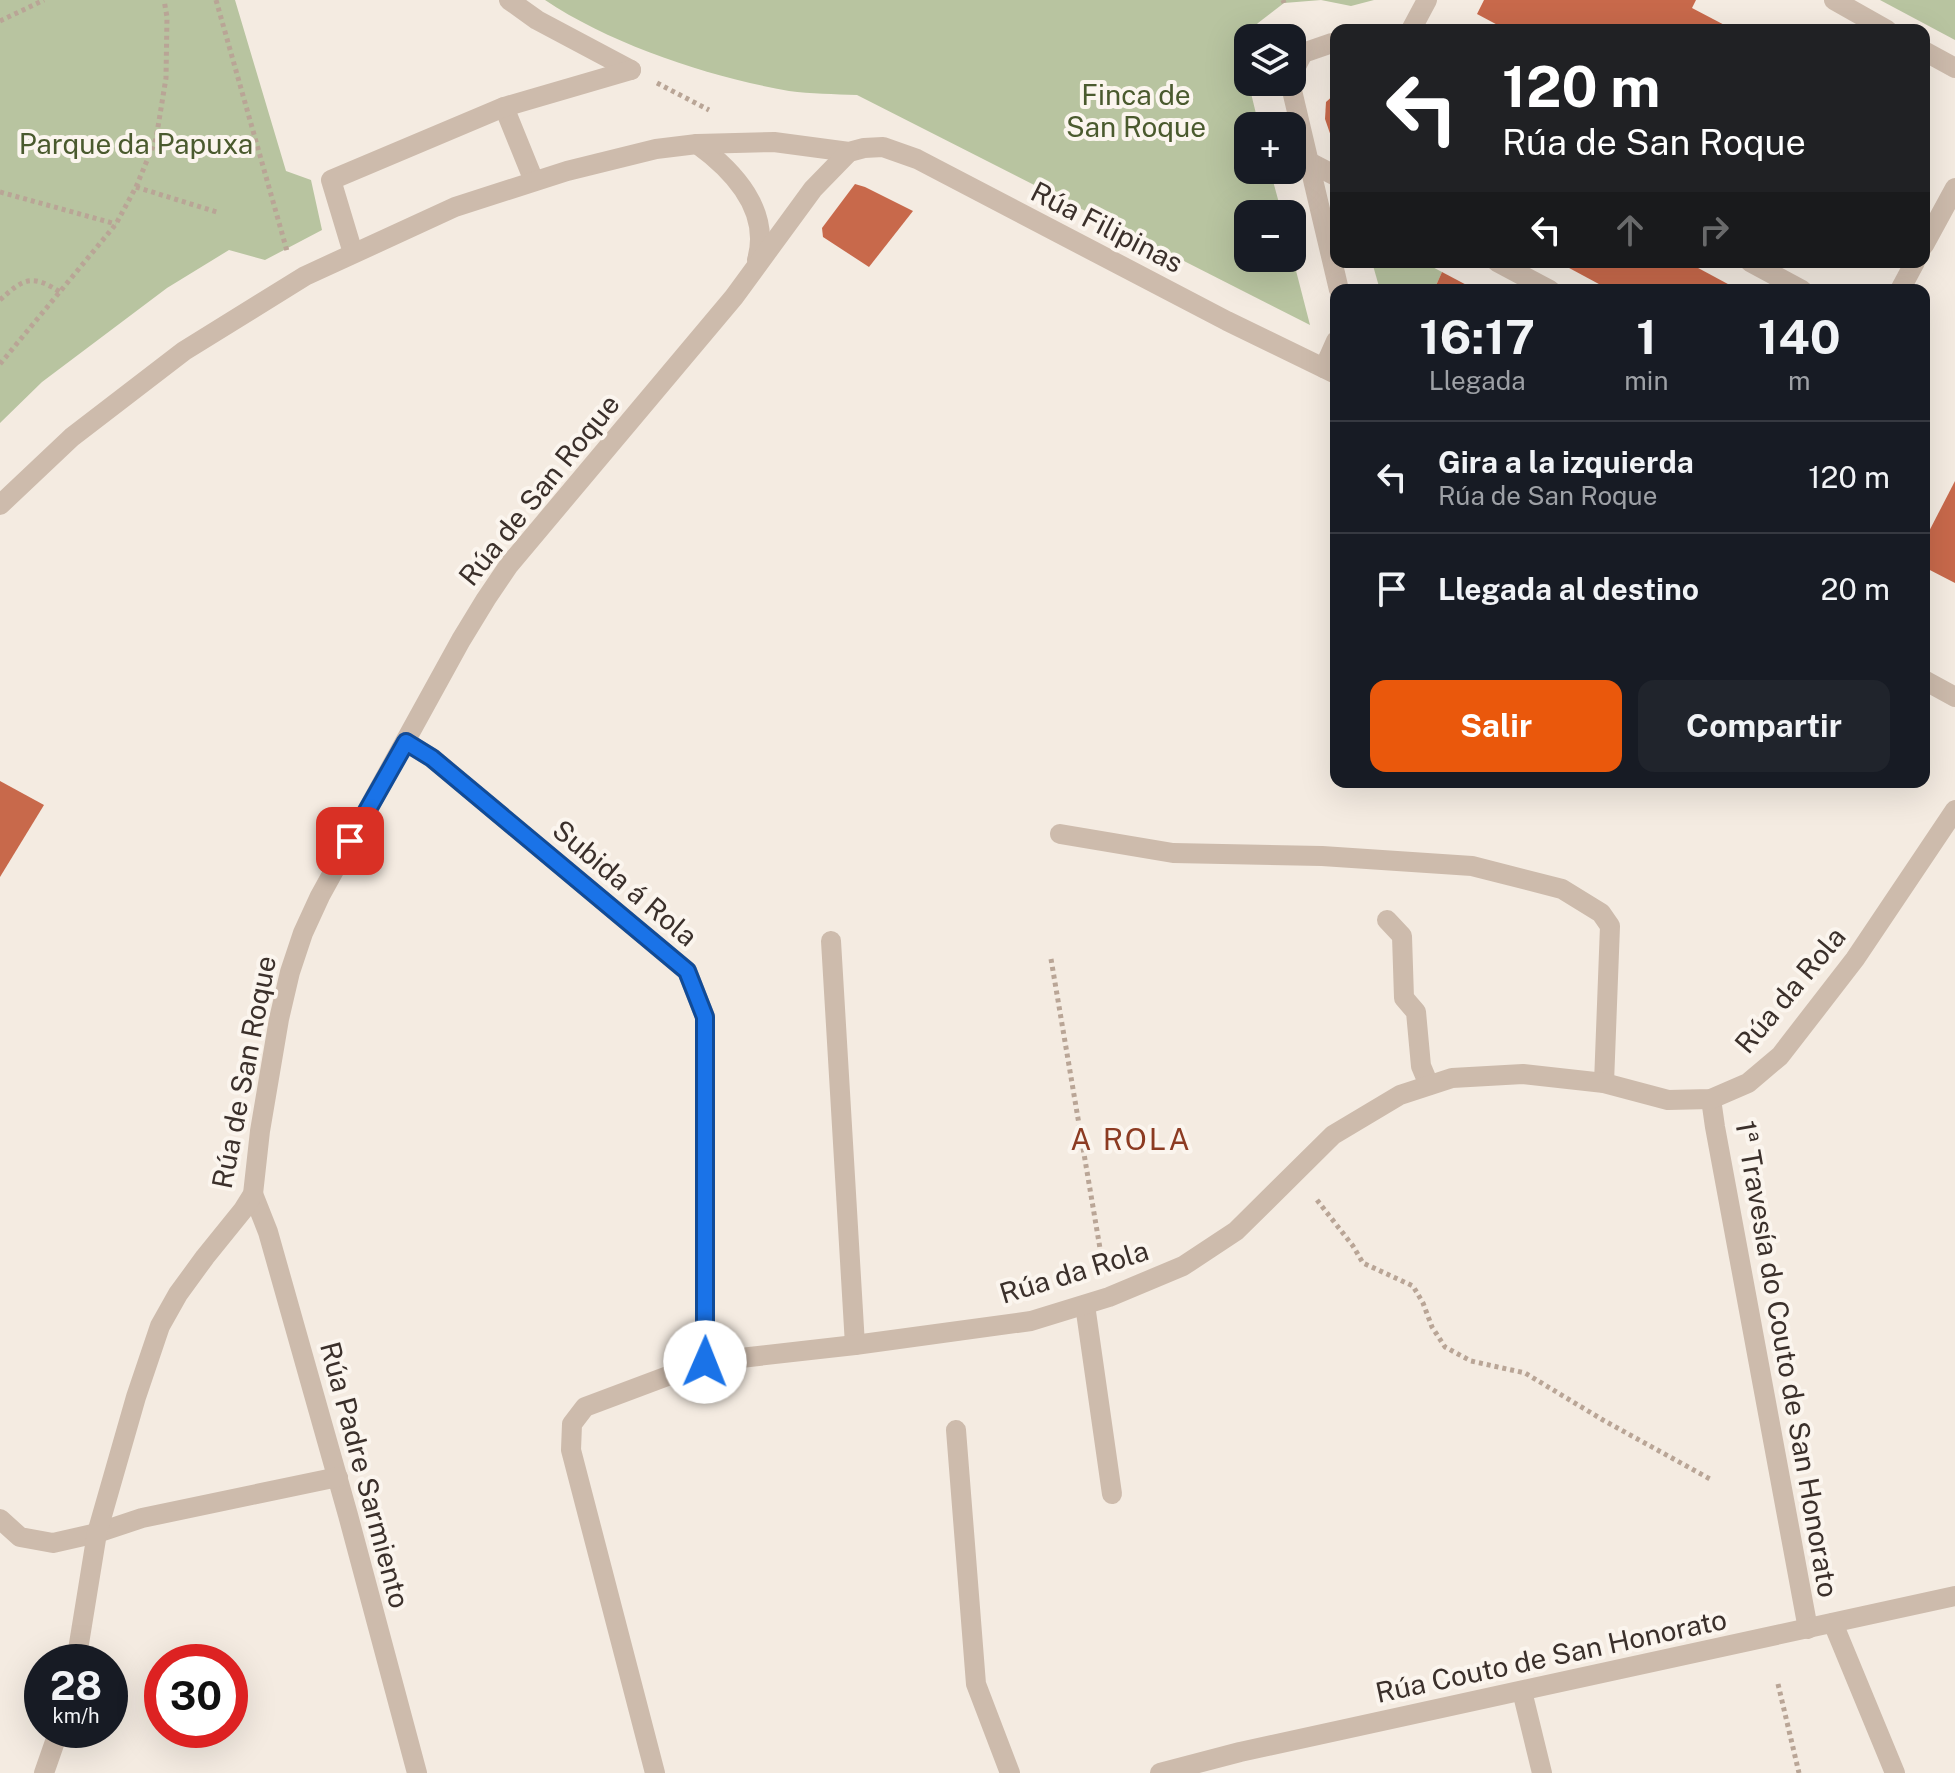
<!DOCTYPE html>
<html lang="es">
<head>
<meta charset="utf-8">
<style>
  :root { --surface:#171b24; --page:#20242c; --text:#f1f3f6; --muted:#9ea1a6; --line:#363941; --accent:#ea580c }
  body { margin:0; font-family:"Public Sans",sans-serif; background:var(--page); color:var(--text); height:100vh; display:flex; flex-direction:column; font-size:30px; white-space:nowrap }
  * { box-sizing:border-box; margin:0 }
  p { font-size:26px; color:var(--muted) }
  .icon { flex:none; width:44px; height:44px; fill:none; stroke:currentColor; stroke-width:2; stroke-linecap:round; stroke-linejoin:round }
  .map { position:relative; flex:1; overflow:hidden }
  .details { position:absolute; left:1330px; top:284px; width:600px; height:504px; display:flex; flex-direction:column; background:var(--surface); border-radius:16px; box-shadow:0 8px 32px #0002 }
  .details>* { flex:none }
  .guide { position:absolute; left:1330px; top:24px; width:600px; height:244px; border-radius:16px; box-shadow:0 8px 32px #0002; background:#202124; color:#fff; overflow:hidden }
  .fabs { position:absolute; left:1234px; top:24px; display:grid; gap:16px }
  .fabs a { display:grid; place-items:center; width:72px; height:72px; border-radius:16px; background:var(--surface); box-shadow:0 8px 32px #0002; font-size:40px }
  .speed { position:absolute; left:24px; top:1644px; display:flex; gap:16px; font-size:40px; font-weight:700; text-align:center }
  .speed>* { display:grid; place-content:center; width:104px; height:104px; border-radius:50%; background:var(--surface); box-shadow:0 8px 32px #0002; line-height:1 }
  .speed small { font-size:20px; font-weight:400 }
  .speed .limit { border:12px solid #d22; background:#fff; color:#111 }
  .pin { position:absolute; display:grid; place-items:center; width:68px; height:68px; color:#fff; margin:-34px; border-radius:16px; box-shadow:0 4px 12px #0006 }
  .me { position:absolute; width:88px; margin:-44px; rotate:1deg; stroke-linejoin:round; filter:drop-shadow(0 0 6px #0008) }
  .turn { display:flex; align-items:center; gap:28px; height:168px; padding:0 40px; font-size:36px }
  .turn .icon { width:104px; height:104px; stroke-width:2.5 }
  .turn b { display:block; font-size:56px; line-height:68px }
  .lanes { display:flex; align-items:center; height:76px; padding:0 40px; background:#0003; justify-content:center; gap:40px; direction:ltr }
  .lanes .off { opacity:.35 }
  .eta { display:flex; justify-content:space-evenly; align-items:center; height:136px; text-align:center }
  .eta b { font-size:48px; font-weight:700; line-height:56px }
  .button { display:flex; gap:16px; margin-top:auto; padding:16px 40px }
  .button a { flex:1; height:92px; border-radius:16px; background:var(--accent); color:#fff; font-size:32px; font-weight:700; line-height:92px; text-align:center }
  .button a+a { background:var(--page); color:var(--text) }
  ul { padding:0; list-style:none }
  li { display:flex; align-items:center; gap:24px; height:112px; padding:0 40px; border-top:2px solid var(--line) }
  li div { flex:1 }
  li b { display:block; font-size:30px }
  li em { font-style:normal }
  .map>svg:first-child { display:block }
  .green { fill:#b8c4a0 }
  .building { fill:#c8694b }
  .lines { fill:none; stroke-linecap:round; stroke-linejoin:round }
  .path { stroke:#b9a596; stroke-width:5; stroke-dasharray:4 4; stroke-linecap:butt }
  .street { stroke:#cdbbac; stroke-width:20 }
  .route-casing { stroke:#114b97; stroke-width:20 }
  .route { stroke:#1a73e8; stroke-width:14 }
  .labels { text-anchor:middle; stroke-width:8; stroke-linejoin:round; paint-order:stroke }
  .park-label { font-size:28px; fill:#4a5a2e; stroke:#fbf5ee }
  .street-label { font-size:28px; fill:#3b302b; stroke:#fbf5ee }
  .neighbourhood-label { font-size:30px; letter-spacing:2px; fill:#8c3b22; stroke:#fbf5ee }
</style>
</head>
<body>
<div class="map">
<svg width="1955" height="1773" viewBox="0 0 1955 1773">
  <rect width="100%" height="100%" fill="#f4ebe1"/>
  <g class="green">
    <path d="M0,0H235L286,171L311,180L322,230L265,260L229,250L167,288L42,382L0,423Z"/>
    <path d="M545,0H1374L1351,6L1321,0L1284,3L1258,23L1239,44L1259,126H1248V170H1270L1282,214H1248V258H1292V255L1310,325L857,95C834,94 811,94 789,91C710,77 612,45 545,0Z"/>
    <path d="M1880,0H1955V40Z"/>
    <path d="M1372,262H1423L1442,272L1434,290H1380Z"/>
  </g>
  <g class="building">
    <path d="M1484,0H1696L1692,8L1734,30H1507L1477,14Z"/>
    <path d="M1336,93V143L1333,142L1325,119L1326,102Z"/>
    <path d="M855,184L865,187L913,211L869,267L823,237L822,228Z"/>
    <path d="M1558,262H1687L1739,290H1610Z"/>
    <path d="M1442,272L1476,290H1434Z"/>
    <path d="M1955,481V583L1924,567V541Z"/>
    <path d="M0,781L44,805L0,877Z"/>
  </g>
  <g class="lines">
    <g class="path">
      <path d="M216,0L287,251"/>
      <path d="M1283,0L1284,3"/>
      <path d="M0,21L44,0"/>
      <path d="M657,83L709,110"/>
      <path d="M136,187L220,213"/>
      <path d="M0,192L116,224"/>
      <path d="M0,300C24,278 32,274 60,292"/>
      <path d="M0,364L116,224L136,187L156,139L166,78L167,17L164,0"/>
      <path d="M1051,959L1103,1266"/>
      <path d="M1317,1200L1353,1246L1363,1263L1413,1286L1423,1303L1432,1327L1445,1347L1471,1361L1525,1373L1603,1420L1710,1479"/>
      <path d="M1778,1684L1799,1773"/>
    </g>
    <g class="street">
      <path d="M509,0L537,20L631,70"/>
      <path d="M1834,0L1887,30"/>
      <path d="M1411,30L1427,0"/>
      <path d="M1924,51L1955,68"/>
      <path d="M1292,74L1303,53L1332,43L1336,44"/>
      <path d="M1290,82L1339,290"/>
      <path d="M504,107L534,181"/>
      <path d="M697,144C734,171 771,211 757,260"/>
      <path d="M1309,162L1336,176"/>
      <path d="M1924,245L1955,188"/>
      <path d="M353,253L331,180L504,107L631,70"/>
      <path d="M1497,262L1550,290"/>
      <path d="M1750,262L1802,290"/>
      <path d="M1900,290L1915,262"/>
      <path d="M1324,368L1336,341"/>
      <path d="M0,505L72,437L184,351L305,276L455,207L567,171L656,149L697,144L774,142L849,152L864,148L883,147L917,159L1227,321L1336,374"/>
      <path d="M1924,680L1955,697"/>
      <path d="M406,742L432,758L687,971L705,1017V1362"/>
      <path d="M1060,834L1173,853L1322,856L1472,866L1562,889L1601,913L1610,926L1604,1083"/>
      <path d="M1387,920L1402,936L1404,998L1416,1012L1421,1066L1429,1085"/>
      <path d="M831,941L855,1345"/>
      <path d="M1711,1099L1715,1127L1808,1629"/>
      <path d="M253,1194L268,1232L348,1515L417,1773"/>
      <path d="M1085,1305L1112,1494"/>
      <path d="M956,1430L976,1684L1010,1773"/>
      <path d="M0,1519L20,1537L53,1543L97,1533L142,1518L338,1477"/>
      <path d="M1833,1623L1895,1773"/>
      <path d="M76,1662L97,1533L136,1397L160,1326L178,1294L205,1257L243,1210L253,1194L260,1131L279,1019L290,972L303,933L320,896L461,640L486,599L509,565L734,297L813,189L849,152"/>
      <path d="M1522,1691L1542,1773"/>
      <path d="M44,1773L59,1730"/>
      <path d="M655,1773L571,1450L572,1424L585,1407L705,1362L855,1345L1031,1321L1109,1297L1183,1266L1236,1231L1333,1135L1400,1095L1452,1078L1523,1074L1604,1083L1668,1100L1711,1099L1748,1083L1780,1056L1855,959L1955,810"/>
      <path d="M1160,1773L1240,1752L1955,1596"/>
    </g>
  </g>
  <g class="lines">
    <g class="route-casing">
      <path id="route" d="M350,841L406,742L432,758L687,971L705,1017V1362"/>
    </g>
    <use href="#route" class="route"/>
  </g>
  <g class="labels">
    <g class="park-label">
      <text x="1136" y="105">Finca de<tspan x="1136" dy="32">San Roque</tspan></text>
      <text x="136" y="154">Parque da Papuxa</text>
    </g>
    <g class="street-label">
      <text transform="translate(1107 227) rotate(27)" y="10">Rúa Filipinas</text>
      <text transform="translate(539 490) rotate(-51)" y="10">Rúa de San Roque</text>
      <text transform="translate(625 883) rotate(40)" y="10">Subida á Rola</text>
      <text transform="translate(1790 990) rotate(-50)" y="10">Rúa da Rola</text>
      <text transform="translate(244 1072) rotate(-79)" y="10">Rúa de San Roque</text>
      <text transform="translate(1074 1272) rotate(-17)" y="10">Rúa da Rola</text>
      <text transform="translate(1787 1359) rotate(80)" y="10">1ª Travesía do Couto de San Honorato</text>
      <text transform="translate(365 1475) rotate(75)" y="10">Rúa Padre Sarmiento</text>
      <text transform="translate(1551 1656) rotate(-12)" y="10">Rúa Couto de San Honorato</text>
    </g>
    <g class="neighbourhood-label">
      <text x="1131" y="1150">A ROLA</text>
    </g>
  </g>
</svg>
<div class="fabs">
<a><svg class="icon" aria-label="layers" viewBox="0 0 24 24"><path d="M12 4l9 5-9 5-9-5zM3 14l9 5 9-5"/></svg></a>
<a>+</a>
<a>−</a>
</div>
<div class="speed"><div>28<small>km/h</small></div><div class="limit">30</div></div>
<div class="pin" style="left:350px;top:841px;background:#d93025"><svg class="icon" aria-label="arrive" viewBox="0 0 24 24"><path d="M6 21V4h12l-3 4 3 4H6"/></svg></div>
<svg class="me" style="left:705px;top:1362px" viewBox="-20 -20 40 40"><circle r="19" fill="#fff"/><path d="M0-13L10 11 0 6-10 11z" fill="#1a73e8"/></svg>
<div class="guide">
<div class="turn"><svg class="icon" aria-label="left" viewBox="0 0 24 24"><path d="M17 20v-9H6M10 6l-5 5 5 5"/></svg><div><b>120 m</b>Rúa de San Roque</div></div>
<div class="lanes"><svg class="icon" aria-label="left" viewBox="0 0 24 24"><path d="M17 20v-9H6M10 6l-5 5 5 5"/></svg><svg class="icon off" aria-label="ahead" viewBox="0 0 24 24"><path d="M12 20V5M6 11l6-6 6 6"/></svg><svg class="icon off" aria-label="right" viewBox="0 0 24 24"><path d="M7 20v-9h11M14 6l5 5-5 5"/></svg></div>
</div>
<section class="details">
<div class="eta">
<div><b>16:17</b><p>Llegada</p></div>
<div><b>1</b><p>min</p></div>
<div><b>140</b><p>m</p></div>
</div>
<ul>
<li><svg class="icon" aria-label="left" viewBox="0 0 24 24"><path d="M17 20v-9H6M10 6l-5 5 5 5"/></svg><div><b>Gira a la izquierda</b><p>Rúa de San Roque</p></div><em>120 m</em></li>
<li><svg class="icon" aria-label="arrive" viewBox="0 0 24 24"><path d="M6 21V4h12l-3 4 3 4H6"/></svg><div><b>Llegada al destino</b></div><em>20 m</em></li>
</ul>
<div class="button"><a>Salir</a><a>Compartir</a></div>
</section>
</div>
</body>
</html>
